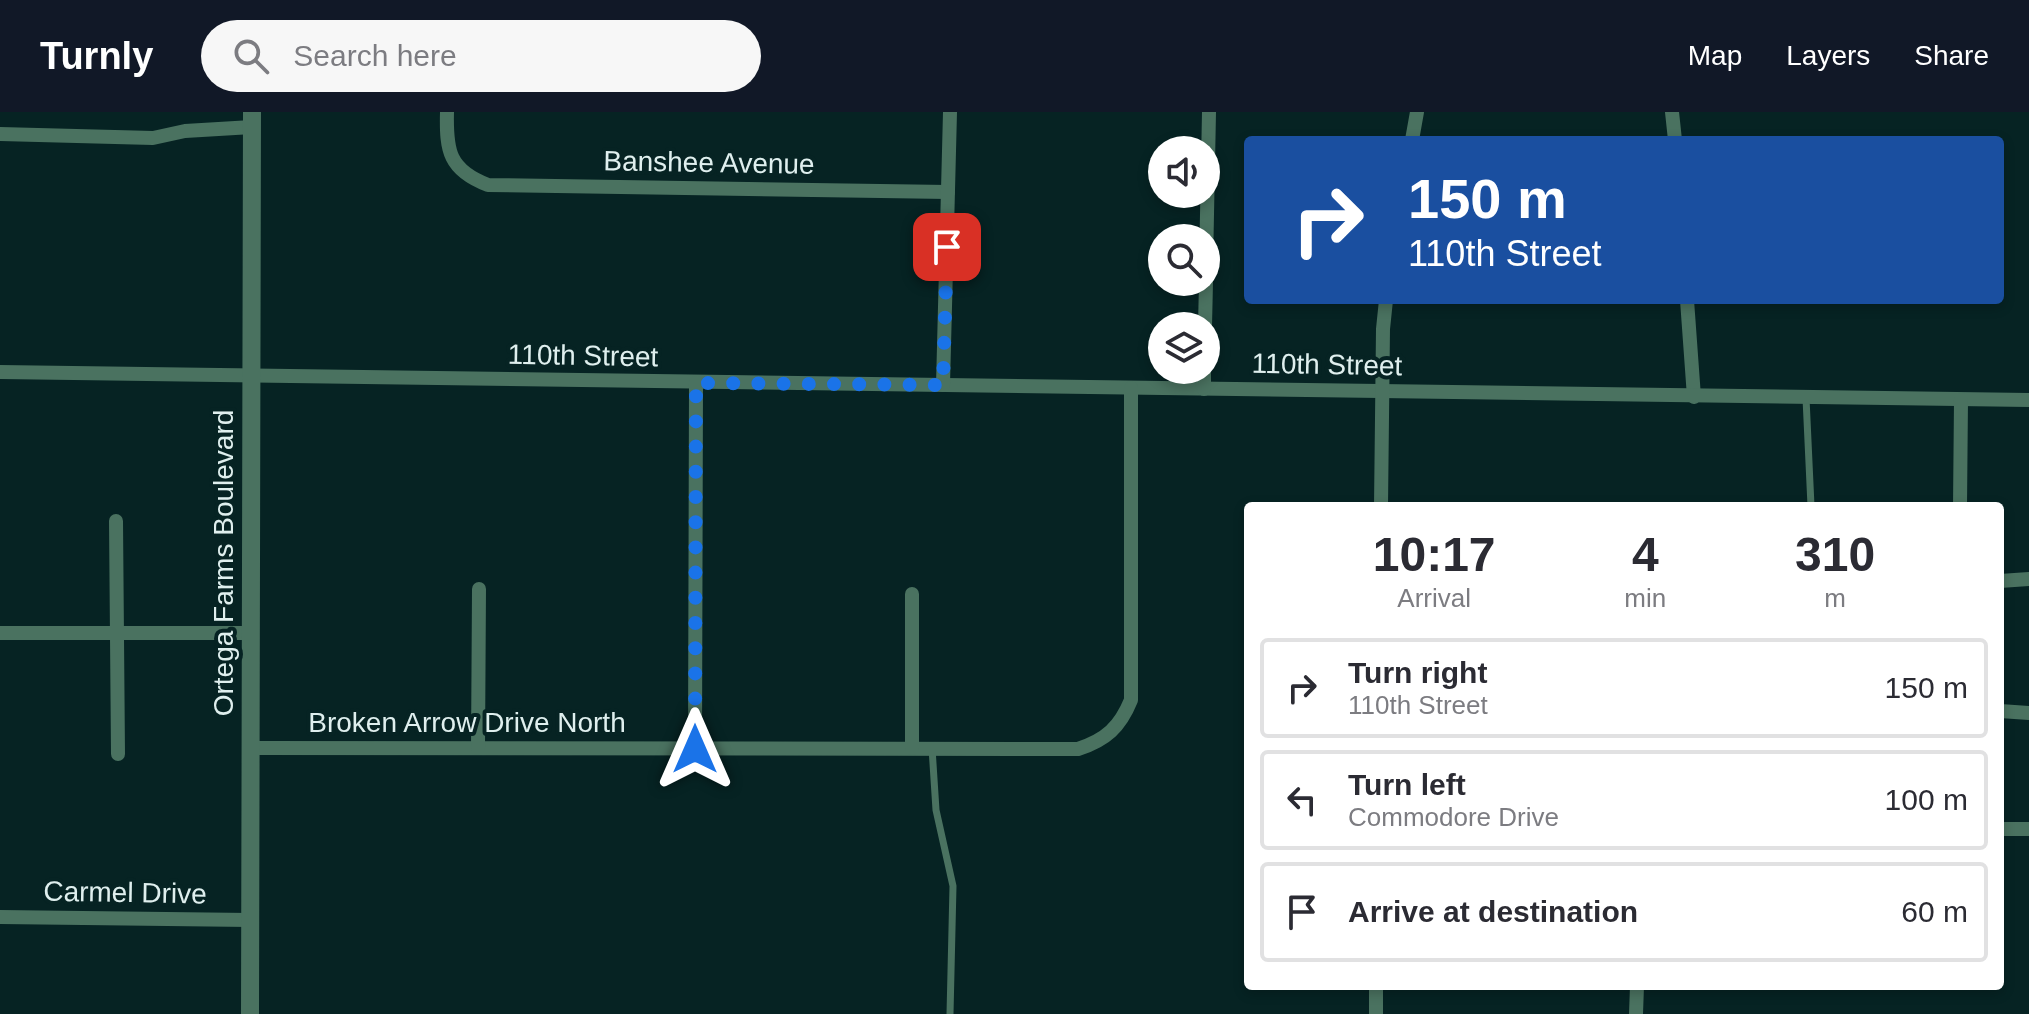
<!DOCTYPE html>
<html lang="en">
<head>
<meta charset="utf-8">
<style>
  :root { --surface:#fff; --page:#f7f7f7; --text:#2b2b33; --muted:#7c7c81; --line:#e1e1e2; --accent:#111827 }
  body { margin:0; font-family:Arial,sans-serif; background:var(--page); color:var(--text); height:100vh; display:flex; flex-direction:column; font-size:30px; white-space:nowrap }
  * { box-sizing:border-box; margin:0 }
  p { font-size:26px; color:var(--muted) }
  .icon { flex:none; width:44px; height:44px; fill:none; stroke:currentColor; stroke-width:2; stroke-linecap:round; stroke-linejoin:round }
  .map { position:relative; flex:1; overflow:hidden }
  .drawer { position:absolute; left:1244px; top:390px; width:760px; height:488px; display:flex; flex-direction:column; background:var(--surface); border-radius:8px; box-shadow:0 4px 12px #0003 }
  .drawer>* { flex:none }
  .banner { position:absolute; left:1244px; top:24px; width:760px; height:168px; border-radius:8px; box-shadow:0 4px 12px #0003; background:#1a4fa0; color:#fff; overflow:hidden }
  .tools { position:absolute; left:1148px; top:24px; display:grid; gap:16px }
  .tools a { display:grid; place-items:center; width:72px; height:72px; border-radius:50%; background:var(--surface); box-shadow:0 4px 12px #0003; font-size:40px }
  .pin { position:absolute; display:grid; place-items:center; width:68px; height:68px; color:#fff; margin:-34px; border-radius:16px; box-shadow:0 4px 12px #0006 }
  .me { position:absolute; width:88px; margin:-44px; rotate:0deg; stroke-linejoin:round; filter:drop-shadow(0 0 6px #0008) }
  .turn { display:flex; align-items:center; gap:28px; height:168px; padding:0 32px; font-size:36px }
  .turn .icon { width:104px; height:104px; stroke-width:2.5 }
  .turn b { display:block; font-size:56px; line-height:68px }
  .eta { display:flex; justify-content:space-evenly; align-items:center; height:136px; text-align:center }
  .eta b { font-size:48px; font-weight:600; line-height:56px }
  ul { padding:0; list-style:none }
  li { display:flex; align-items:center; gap:24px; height:100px; margin:0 16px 12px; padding:0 16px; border:4px solid var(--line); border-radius:8px }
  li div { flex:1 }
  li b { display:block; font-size:30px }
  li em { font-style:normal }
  header { display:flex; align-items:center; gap:48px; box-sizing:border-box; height:112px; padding:0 40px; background:var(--accent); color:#fff }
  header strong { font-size:38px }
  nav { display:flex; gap:44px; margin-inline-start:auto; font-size:28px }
  .search { width:560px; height:72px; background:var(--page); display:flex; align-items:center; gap:20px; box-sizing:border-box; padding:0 28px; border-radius:44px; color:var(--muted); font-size:30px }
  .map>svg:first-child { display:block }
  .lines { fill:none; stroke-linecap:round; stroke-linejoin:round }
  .service { stroke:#4a7260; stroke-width:7 }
  .minor { stroke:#4a7260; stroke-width:14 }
  .tertiary { stroke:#4a7260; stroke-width:18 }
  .route { stroke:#1a73e8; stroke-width:14; stroke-dasharray:0 25.2 }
  .labels { text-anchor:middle; stroke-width:8; stroke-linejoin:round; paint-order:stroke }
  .street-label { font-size:28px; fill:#dfefee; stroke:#062323 }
</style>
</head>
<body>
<header>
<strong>Turnly</strong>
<div class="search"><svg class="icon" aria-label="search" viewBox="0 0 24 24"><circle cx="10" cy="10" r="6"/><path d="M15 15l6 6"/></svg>Search here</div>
<nav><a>Map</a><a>Layers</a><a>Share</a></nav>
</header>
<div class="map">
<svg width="2029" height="902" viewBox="0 0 2029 902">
  <rect width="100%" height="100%" fill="#062323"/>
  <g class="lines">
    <g class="service">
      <path d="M1806,286L1811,394"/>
      <path d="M932,636L936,698L953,774L950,902"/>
    </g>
    <g class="minor">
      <path d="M447,0C446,39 449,58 488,73L948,80"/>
      <path d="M1672,0L1675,28"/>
      <path d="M0,22L153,26L185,19L252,15"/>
      <path d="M1412,28L1417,0"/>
      <path d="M1206,154L1209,0"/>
      <path d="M1687,188L1694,285"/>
      <path d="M1205,214L1206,170"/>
      <path d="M0,260L2029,288"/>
      <path d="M943,273L950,0"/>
      <path d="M1204,277V258"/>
      <path d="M1381,394L1383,217L1386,188"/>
      <path d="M1960,394L1961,288"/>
      <path d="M116,409L118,642"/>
      <path d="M2000,469L2029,467"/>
      <path d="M0,521H251"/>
      <path d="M2000,599L2029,601"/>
      <path d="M250,636L1078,637C1106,628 1120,615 1131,588V276"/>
      <path d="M478,636L479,477"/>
      <path d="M912,636V482"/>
      <path d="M695,637L696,271"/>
      <path d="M2000,717H2029"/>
      <path d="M0,805L250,808"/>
      <path d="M1376,902V874"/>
      <path d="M1636,902L1637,874"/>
    </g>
    <path class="tertiary" d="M250,902L252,0"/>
  </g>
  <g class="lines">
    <path class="route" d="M695,637L696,271L943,273L947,135"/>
  </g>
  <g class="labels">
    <g class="street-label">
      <text transform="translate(709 50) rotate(1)" y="10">Banshee Avenue</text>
      <text transform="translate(583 243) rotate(1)" y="10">110th Street</text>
      <text transform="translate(1327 252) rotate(1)" y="10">110th Street</text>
      <text transform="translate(223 451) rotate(-90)" y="10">Ortega Farms Boulevard</text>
      <text x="467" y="620">Broken Arrow Drive North</text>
      <text transform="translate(125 780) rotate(1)" y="10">Carmel Drive</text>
    </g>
  </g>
</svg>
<div class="tools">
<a><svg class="icon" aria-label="sound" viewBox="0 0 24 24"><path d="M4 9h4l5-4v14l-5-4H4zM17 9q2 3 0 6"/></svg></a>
<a><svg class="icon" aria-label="search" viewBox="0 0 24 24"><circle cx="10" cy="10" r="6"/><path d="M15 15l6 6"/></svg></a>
<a><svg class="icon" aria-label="layers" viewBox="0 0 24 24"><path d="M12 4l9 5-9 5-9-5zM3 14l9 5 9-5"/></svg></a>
</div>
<div class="pin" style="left:947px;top:135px;background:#d93025"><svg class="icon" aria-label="arrive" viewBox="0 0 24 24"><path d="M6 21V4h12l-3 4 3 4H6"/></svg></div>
<svg class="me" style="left:695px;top:637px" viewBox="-20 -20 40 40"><path d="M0-17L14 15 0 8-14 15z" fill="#1a73e8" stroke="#fff" stroke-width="4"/></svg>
<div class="banner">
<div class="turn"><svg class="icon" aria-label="right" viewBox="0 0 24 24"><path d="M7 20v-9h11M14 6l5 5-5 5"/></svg><div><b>150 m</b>110th Street</div></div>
</div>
<section class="drawer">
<div class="eta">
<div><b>10:17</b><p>Arrival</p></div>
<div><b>4</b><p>min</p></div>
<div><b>310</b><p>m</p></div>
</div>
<ul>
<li><svg class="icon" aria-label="right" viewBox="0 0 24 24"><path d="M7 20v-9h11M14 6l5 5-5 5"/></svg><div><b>Turn right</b><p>110th Street</p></div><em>150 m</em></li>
<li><svg class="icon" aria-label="left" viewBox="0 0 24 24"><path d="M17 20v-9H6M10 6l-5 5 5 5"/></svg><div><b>Turn left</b><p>Commodore Drive</p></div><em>100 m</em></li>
<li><svg class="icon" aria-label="arrive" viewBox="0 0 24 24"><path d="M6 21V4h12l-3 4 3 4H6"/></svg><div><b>Arrive at destination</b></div><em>60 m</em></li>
</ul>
</section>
</div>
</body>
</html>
